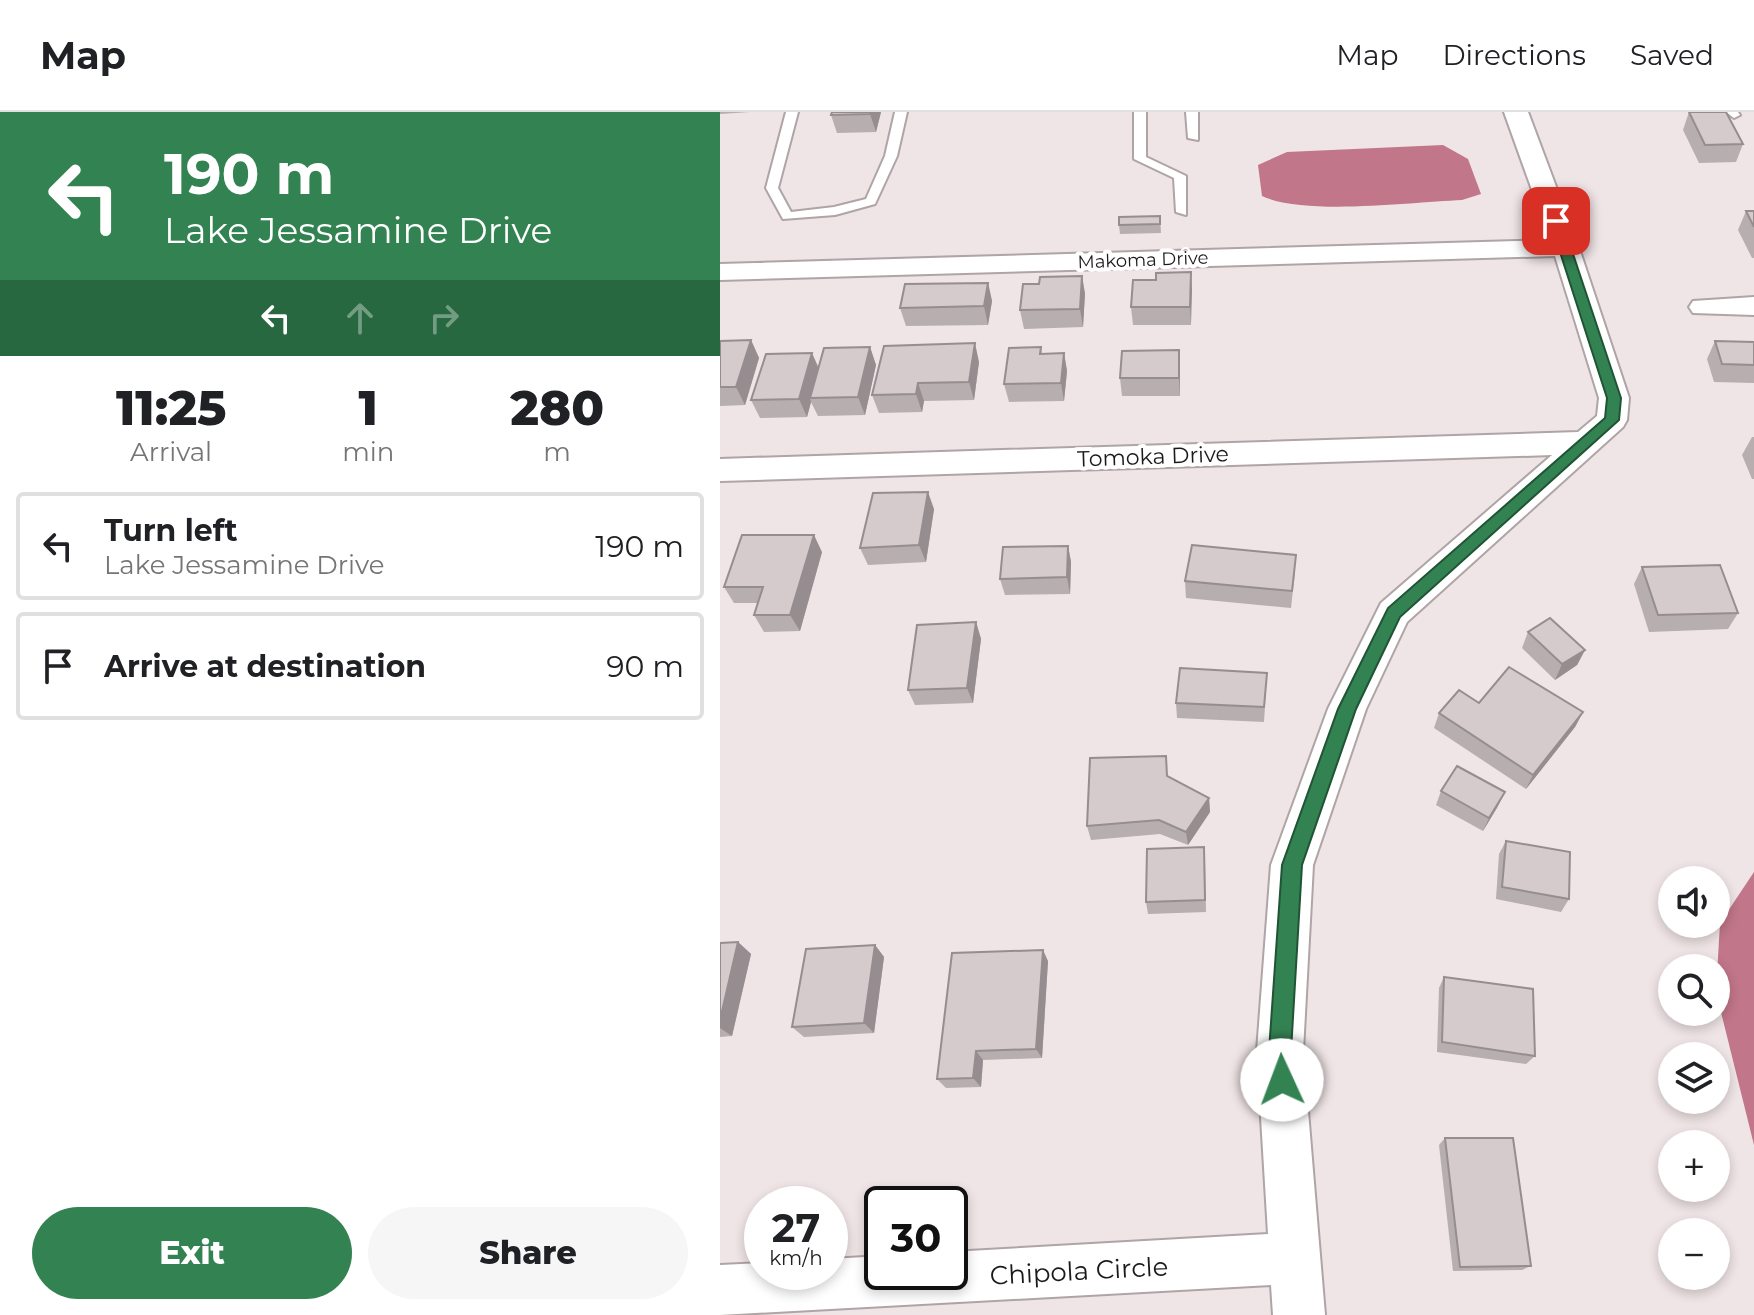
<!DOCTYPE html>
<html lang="en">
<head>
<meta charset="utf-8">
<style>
  :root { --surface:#fff; --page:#f6f6f6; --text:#202124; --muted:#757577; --line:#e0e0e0; --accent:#338252 }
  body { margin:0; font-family:Montserrat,sans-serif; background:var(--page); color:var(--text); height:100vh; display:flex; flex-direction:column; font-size:30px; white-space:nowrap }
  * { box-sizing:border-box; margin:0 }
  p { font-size:26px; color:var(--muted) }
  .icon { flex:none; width:44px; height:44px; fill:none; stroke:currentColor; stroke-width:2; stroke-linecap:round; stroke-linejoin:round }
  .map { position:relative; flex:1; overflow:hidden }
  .side { display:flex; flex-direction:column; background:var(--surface); width:720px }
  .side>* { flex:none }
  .guide { background:#338252; color:#fff; overflow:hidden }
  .controls { position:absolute; left:938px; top:754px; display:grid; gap:16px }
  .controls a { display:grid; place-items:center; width:72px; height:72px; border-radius:50%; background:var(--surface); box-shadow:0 4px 12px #0003; font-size:40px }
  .speed { position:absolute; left:24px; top:1074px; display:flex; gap:16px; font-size:40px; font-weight:700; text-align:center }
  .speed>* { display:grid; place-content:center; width:104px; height:104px; border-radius:50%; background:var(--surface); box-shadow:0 4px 12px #0003; line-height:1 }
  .speed small { font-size:20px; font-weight:400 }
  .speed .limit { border:4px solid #111; border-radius:12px; background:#fff; color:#111 }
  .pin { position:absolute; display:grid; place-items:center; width:68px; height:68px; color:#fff; margin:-34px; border-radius:16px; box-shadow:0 4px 12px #0006 }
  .me { position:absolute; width:88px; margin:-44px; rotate:358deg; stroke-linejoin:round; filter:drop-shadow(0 0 6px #0008) }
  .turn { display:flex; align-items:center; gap:28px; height:168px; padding:0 32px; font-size:36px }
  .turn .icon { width:104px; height:104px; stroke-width:2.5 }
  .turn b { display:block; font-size:56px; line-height:68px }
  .lanes { display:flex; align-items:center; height:76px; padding:0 32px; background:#0003; justify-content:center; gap:40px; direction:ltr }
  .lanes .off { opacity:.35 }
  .eta { display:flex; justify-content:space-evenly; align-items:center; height:136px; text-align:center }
  .eta b { font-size:48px; font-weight:800; line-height:56px }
  .action { display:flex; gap:16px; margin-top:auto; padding:16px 32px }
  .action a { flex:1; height:92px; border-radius:48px; background:var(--accent); color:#fff; font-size:32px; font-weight:800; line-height:92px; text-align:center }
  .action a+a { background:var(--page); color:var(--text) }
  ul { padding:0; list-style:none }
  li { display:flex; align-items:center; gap:24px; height:108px; margin:0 16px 12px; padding:0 16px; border:4px solid var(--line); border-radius:8px }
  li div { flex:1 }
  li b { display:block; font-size:30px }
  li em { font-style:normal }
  header { display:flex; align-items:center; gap:48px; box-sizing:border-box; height:112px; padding:0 40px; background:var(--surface); border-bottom:2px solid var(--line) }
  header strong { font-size:38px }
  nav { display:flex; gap:44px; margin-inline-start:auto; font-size:28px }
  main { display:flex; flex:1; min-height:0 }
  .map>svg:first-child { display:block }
  .water { fill:#c17689 }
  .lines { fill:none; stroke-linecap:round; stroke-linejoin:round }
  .lane-casing { stroke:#afa4a6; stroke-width:4 }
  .street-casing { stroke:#afa4a6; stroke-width:4 }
  .lane { fill:#fff; fill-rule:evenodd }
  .street { fill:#fff; fill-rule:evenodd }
  .wall { fill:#b7aeaf }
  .shaded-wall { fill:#958d8f }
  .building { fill:#d5cacc; stroke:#958d8f; stroke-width:2 }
  .route { fill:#338252; stroke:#215435; stroke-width:2 }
  .labels { text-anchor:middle; stroke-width:8; stroke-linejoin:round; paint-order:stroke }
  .far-street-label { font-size:18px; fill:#1c191a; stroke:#fff }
  .street-label { font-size:22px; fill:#1c191a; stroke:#fff }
  .near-street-label { font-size:26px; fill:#1c191a; stroke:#fff }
</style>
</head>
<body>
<header>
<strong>Map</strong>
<nav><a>Map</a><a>Directions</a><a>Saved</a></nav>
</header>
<main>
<section class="side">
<div class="guide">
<div class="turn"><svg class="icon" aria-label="left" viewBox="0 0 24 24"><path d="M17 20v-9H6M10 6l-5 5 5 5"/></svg><div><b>190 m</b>Lake Jessamine Drive</div></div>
<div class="lanes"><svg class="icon" aria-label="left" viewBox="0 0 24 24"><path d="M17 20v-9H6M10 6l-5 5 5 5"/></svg><svg class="icon off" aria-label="ahead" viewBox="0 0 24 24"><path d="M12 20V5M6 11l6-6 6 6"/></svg><svg class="icon off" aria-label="right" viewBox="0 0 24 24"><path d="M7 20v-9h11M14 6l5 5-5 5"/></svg></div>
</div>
<div class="eta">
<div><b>11:25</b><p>Arrival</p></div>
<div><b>1</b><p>min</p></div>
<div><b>280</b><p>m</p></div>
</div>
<ul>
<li><svg class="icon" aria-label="left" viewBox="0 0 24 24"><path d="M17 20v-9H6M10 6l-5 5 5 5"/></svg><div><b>Turn left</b><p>Lake Jessamine Drive</p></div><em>190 m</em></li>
<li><svg class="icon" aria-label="arrive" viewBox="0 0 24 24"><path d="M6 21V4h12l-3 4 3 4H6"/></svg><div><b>Arrive at destination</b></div><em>90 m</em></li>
</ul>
<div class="action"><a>Exit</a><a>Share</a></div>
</section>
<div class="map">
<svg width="1034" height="1203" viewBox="0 0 1034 1203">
  <rect width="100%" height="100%" fill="#efe4e6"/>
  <g class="water">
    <path d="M723,33L748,47L761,82L742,88C693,90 584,104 542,84L538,53L567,40Z"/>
    <path d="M1034,760V1033L996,880L1000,811Z"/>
  </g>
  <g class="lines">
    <g class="lane-casing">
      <g id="lane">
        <path d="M66,0H78L58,76L71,100L114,95L146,87L165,44L175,0H187L177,44L155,92L115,103L63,107L46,76Z"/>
        <path d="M414,0H426V45L466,64V103L456,100L454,66L414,47Z"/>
        <path d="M466,0H478V28L468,26Z"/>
        <path d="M1006,0H1018L1020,3L1014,6Z"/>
      </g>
    </g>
    <g class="street-casing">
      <g id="street">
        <path d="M784,0H808L859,136L909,286L907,308L903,315L687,510L646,597L593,753L583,939L605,1203H553L551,1173L0,1203V1153L42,1151V1160H110V1147L162,1144V1160H230V1140L548,1122L537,939L551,753L608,597L661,491L832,343L0,369V347L858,320L877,304L879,286L835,144L0,168V152L830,128Z"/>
        <path d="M1034,185V203L973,201L969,195L973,189Z"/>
      </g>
    </g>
    <use href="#lane" class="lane"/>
    <use href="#street" class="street"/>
  </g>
  <g class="wall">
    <path d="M0,0H30L0,2Z"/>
    <path d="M161,0L156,20L117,21L111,3Z"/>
    <path d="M969,0L1023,32L1016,50L979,51L963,18Z"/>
    <path d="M1026,99H1034V146H1032L1018,118Z"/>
    <path d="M440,104L441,121L400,122L399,113Z"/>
    <path d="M471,160V213H413L411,195L436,168Z"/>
    <path d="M362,164L365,182L363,215L304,217L300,198L319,172Z"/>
    <path d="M268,171L272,189L268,213L186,214L180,196Z"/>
    <path d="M31,228L39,246L25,293L0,294V229Z"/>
    <path d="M995,229L1034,230V271L994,270L987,247Z"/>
    <path d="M150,235L156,253L145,303L98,304L91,290L87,305L40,306L31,288L98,255Z"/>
    <path d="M321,235L322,242L344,241L347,259L344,289L289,290L284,272Z"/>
    <path d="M259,250L254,288L204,289L202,300L159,301L152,283Z"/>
    <path d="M460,256V284H402L400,266Z"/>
    <path d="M1032,325H1034V367H1032L1022,343Z"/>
    <path d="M214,397L206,450L148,453L140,436Z"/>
    <path d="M348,434L351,450L350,482L285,483L280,467Z"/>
    <path d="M102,440L80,519L44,520L34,503L37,491H14L4,475Z"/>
    <path d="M922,455L1018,501L1008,517L929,520L914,472Z"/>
    <path d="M575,460L571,496L466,486L465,469Z"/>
    <path d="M256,510L261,527L253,591L195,593L188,578Z"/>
    <path d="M808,520L865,538L857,553L835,568L802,536Z"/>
    <path d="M547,561L544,610L457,606L456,591Z"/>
    <path d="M759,591L863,600L855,615L806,677L714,616L719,601Z"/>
    <path d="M448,665L489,686L490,700L468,733L440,722L371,728L367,714Z"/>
    <path d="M721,679L778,694L763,719L716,693Z"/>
    <path d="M786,729L849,787L841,800L776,787L779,742Z"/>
    <path d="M485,748L486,800L428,802L426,790Z"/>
    <path d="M18,830L31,842L12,924L0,925V831Z"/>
    <path d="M155,833L164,845L154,921L84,925L72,915Z"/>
    <path d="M328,849L322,946L263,948L261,975L226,976L217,967Z"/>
    <path d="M724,865L815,944L806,952L717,940L719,876Z"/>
    <path d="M725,1026L811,1154L802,1158L733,1159L719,1033Z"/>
  </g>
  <g class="shaded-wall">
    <path d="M151,0H161L156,20L150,2Z"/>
    <path d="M471,160L472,178L471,213L470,195Z"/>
    <path d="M362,164L365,182L363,215L360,197Z"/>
    <path d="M268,171L272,189L268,213L264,194Z"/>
    <path d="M31,228L39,246L25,293L16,275Z"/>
    <path d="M255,231L259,250L254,288L249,270Z"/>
    <path d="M150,235L156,253L145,303L138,285Z"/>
    <path d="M459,238L460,256V284L459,266Z"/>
    <path d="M92,241L100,259L90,286L91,290L87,305L79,287Z"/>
    <path d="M344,241L347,259L344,289L341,271Z"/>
    <path d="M198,271L204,289L202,300L196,282Z"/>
    <path d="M208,380L214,397L206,450L199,433Z"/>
    <path d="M94,423L102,440L80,519L70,503Z"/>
    <path d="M348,434L351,450L350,482L347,465Z"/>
    <path d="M256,510L261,527L253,591L247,576Z"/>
    <path d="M865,538L857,553L835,568L842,552Z"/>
    <path d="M863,600L855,615L806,677L813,663Z"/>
    <path d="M785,680L778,694L763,719L769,706Z"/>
    <path d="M489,686L490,700L468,733L466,720Z"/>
    <path d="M18,830L31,842L12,924L0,916V908Z"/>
    <path d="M155,833L164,845L154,921L144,911Z"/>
    <path d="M323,838L328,849L322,946L316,937Z"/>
    <path d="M256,939L263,948L261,975L253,966Z"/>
  </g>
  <g class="building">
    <path d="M112,0H151L150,2L111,3Z"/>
    <path d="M969,0H1006L1023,32L985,33Z"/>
    <path d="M1026,99H1034V115Z"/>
    <path d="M440,104V112L399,113V105Z"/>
    <path d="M471,160L470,195H411L413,168H436V161Z"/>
    <path d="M362,164L360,197L300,198L303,172H319L320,165Z"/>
    <path d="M268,171L264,194L180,196L185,172Z"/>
    <path d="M31,228L16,275H0V229Z"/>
    <path d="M995,229L1034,230V253L1002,252Z"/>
    <path d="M255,231L249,270L198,271L196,282L152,283L164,234Z"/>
    <path d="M150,235L138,285L90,286L104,236Z"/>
    <path d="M321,235L320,242L344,241L341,271L284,272L289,236Z"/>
    <path d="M459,238V266H400L402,239Z"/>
    <path d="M92,241L79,287L31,288L46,242Z"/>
    <path d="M208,380L199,433L140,436L153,381Z"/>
    <path d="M22,423H94L70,503H34L43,475H4Z"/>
    <path d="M472,433L576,443L572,479L465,469Z"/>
    <path d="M348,434L347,465L280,467L283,435Z"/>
    <path d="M1000,453L1018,501L938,503L922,455Z"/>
    <path d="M830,506L865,538L842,552L808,520Z"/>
    <path d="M256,510L247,576L188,578L197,513Z"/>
    <path d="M789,555L863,600L813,663L719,601L739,578L759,591Z"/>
    <path d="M460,556L547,561L544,595L456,591Z"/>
    <path d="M446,644L447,664L489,686L466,720L439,708L367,714L370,646Z"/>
    <path d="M737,654L785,680L769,706L721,679Z"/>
    <path d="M786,729L850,740L849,787L782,775Z"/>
    <path d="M484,735L485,788L426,790L427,737Z"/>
    <path d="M18,830L0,908V831Z"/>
    <path d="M155,833L144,911L72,915L86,837Z"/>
    <path d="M323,838L316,937L256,939L253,966L217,967L232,841Z"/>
    <path d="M724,865L813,877L815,944L722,930Z"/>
    <path d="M725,1026H793L811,1154L740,1155Z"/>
  </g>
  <path class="route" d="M836,105L842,109L901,286L899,308L680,505L636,597L582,753L571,939L573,968L570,976L562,979L554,976L549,939L562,753L618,597L668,496L885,306L887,286L830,109Z"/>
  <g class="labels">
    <g class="far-street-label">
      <text transform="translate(423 148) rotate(-2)" y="6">Makoma Drive</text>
    </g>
    <g class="street-label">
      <text transform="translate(433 344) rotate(-2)" y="8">Tomoka Drive</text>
    </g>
    <g class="near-street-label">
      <text transform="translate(359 1159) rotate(-3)" y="9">Chipola Circle</text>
    </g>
  </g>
</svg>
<div class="controls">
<a><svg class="icon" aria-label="sound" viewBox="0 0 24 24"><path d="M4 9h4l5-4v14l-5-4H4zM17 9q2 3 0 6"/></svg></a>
<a><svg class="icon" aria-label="search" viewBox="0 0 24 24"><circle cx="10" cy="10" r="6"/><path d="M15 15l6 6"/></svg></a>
<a><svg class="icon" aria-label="layers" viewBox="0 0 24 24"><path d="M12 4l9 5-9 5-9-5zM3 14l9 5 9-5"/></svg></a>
<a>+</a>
<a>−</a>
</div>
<div class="speed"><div>27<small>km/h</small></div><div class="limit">30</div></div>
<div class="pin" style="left:836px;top:109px;background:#d93025"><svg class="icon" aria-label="arrive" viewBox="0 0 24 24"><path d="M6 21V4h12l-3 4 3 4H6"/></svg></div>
<svg class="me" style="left:562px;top:968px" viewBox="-20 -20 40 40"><circle r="19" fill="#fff"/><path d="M0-13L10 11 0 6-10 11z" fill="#338252"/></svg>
</div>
</main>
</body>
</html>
